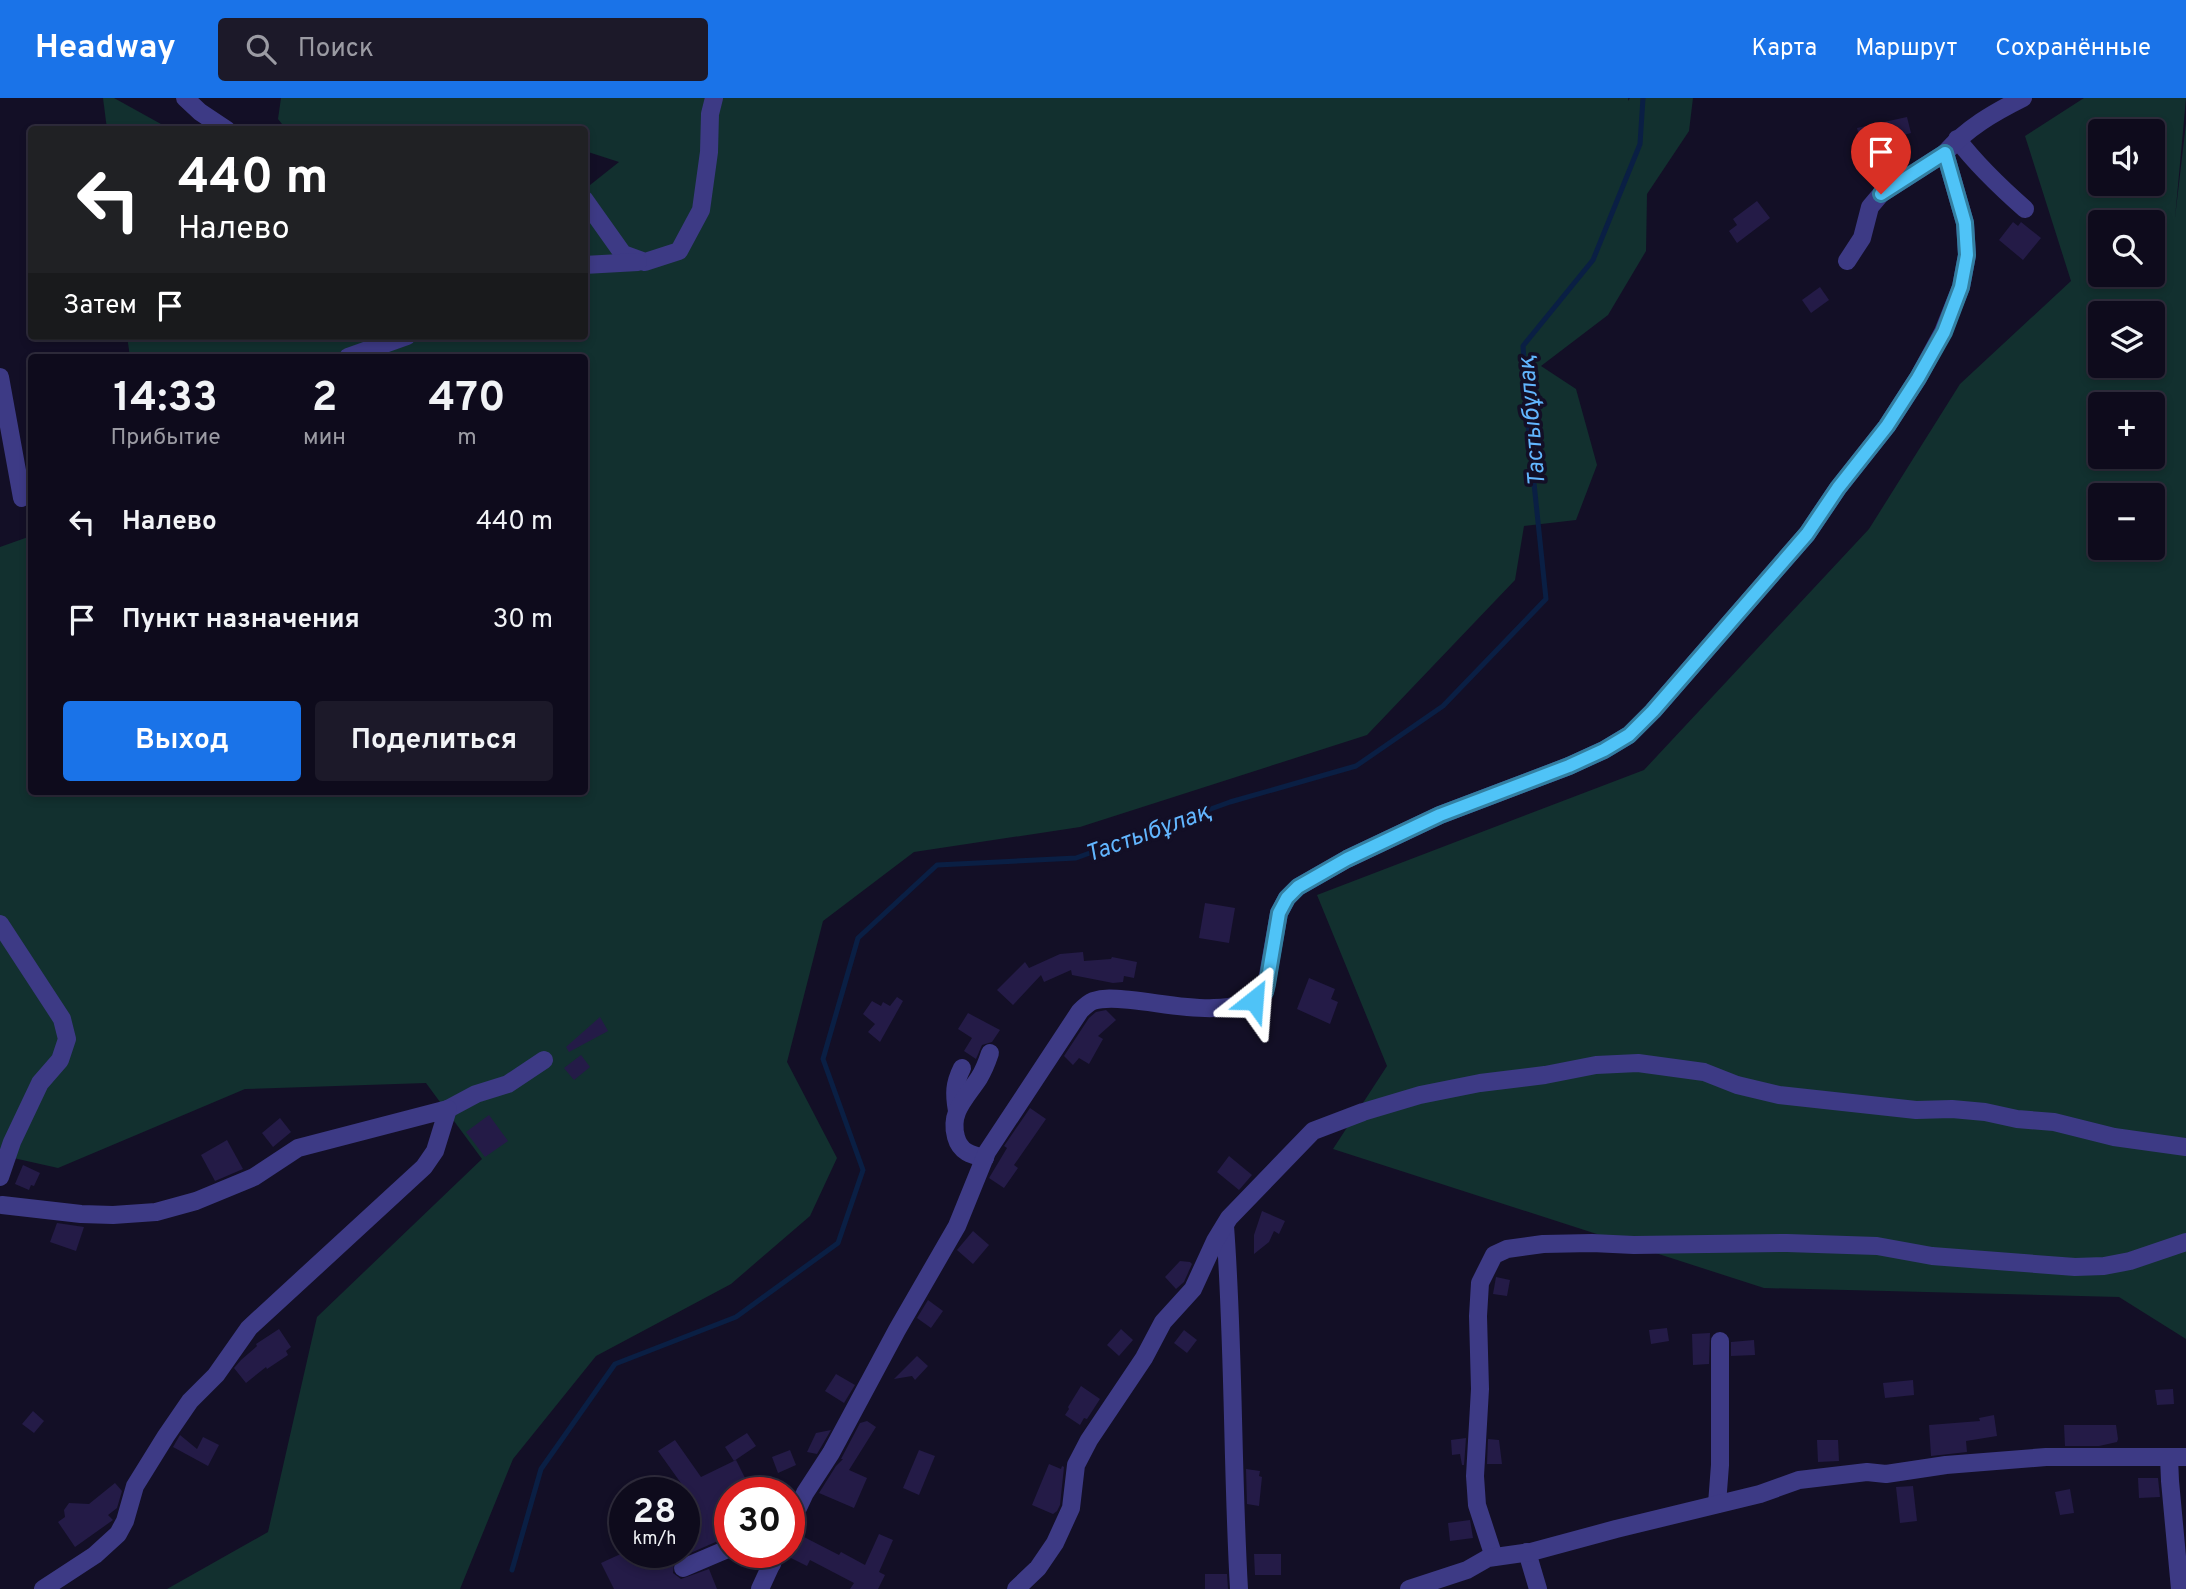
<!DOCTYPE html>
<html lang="ru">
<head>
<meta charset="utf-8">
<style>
  :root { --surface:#0e0b1c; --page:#1c1929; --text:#f1f3f6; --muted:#9b9ba3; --line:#2e2b3b; --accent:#1a73e8 }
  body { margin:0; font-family:Overpass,sans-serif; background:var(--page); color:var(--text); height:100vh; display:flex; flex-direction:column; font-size:26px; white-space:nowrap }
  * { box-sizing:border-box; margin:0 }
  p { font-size:23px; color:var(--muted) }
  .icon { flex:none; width:38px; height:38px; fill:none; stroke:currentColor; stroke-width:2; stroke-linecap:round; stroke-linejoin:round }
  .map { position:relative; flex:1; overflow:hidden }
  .side { position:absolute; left:28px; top:256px; width:560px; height:441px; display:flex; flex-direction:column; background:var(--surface); border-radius:7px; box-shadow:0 4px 10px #0003,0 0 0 2px var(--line) }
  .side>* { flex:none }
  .banner { position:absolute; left:28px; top:28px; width:560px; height:214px; border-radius:7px; box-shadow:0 4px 10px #0003,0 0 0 2px var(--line); background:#202124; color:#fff; overflow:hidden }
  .tools { position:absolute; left:2088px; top:21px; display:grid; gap:14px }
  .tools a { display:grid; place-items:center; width:77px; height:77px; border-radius:7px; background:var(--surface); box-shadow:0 4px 10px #0003,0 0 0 2px var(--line); font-size:35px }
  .speed { position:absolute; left:609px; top:1379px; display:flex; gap:14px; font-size:35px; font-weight:700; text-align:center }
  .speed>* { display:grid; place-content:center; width:91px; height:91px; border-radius:50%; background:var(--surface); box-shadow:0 4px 10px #0003,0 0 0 2px var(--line); line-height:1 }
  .speed small { font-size:18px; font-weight:400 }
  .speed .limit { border:10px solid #d22; background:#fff; color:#111 }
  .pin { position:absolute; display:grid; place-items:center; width:60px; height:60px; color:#fff; margin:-72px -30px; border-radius:50% 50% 50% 0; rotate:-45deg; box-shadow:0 0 7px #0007 }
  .pin .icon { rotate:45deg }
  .me { position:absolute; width:77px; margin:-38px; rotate:28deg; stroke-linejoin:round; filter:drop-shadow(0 0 5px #0008) }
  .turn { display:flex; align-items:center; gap:24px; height:147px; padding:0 35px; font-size:32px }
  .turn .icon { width:91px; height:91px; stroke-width:2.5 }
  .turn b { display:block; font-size:49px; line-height:60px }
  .then { display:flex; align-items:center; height:66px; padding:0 35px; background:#0003; gap:14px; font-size:26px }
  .eta { display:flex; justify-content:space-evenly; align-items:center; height:119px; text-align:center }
  .eta b { font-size:42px; font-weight:700; line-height:49px }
  .button { display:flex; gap:14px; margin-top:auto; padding:14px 35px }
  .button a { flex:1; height:80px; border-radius:7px; background:var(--accent); color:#fff; font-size:28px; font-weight:700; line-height:80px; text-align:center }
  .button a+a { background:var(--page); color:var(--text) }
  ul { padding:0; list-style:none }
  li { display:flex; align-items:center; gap:21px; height:98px; padding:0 35px }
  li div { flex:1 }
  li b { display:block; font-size:26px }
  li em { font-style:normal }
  header { display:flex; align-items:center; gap:42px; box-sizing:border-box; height:98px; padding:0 35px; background:var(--accent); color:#fff }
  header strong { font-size:33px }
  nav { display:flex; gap:38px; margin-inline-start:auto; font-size:24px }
  .search { width:490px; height:63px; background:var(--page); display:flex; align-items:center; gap:18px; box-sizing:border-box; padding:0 24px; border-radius:7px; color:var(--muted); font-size:26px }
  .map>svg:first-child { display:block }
  .green { fill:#12302f; fill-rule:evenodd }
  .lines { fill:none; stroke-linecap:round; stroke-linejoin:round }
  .stream { stroke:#0a1f44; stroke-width:5 }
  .building { fill:#241b47 }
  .minor { stroke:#3d3a85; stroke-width:18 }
  .route-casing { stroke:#337fa1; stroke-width:18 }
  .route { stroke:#4fc3f7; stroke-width:12 }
  .labels { text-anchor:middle; stroke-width:7; stroke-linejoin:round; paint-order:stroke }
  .water-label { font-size:24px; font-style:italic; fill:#62b6ff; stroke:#130f26 }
</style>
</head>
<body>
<header>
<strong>Headway</strong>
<div class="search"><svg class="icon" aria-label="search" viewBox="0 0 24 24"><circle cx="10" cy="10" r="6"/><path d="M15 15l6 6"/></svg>Поиск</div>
<nav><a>Карта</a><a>Маршрут</a><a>Сохранённые</a></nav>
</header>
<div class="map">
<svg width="2186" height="1491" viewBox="0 0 2186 1491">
  <rect width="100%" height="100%" fill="#130f26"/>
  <g class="green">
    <path d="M103,0H114L170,31H107Z"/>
    <path d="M281,0H1628V3L1630,0H1693L1689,33L1647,96L1646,153L1608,217L1541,268L1576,291L1597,367L1576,422L1524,428L1515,482L1367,637L1080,729L914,754L823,823L787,964L837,1060L810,1118L731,1186L596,1258L513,1361L460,1491H167L268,1434L317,1219L482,1061L426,985L245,991L58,1070L0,1057V449L31,438L32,693H584V259H130L127,238H584L585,91L619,64L585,53L584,32L286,31L278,21Z"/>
    <path d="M2084,0H2186L2175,120L2186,25V1241L2119,1199L1764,1190L1333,1051L1387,968L1317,797L1644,672L1869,431L1960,286L2071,183L2025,38ZM2100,33H2152V86H2100ZM2100,124H2152V177H2100ZM2100,215H2152V268H2100ZM2100,306H2152V359H2100ZM2100,397H2152V450H2100Z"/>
  </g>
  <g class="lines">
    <path class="stream" d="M512,1472L541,1371L615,1266L736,1219L838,1145L863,1072L823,961L858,840L937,767L1076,760L1230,704L1356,668L1443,608L1546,501L1529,337L1523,248L1593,162L1640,46L1643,0"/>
  </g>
  <g class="building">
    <path d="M1907,19L1911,35L1896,39L1897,42L1862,50L1857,30Z"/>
    <path d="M1757,103L1770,120L1737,145L1729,133L1737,127L1733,121Z"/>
    <path d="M2013,124L2018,128L2021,124L2041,140L2023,162L1999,142Z"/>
    <path d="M1820,189L1829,202L1811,215L1802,202Z"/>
    <path d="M1205,805L1235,810L1229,845L1199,840Z"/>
    <path d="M1083,854L1084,863L1111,861L1112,859L1137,864L1134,880L1124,878L1123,884L1113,885L1072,877L1071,872L1044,884L1041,877L1013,907L997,892L1025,864L1029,870L1060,856Z"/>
    <path d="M1309,880L1335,891L1331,901L1338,904L1330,926L1297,911Z"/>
    <path d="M897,899L903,903L880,944L868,934L875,926L863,916L872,903L881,908L883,904L890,908Z"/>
    <path d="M1106,912L1116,922L1098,938L1103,941L1089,966L1079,960L1073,967L1064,958L1089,920L1096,914Z"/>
    <path d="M968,915L1000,932L992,944L982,947L976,961L964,953L972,940L958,931Z"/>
    <path d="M600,919L608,933L569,954L566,949Z"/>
    <path d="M581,957L590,969L574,982L564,970Z"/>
    <path d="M1030,1010L1046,1021L1014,1067L1018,1070L1004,1090L989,1080L1007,1050L1004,1048Z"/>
    <path d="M489,1017L508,1043L485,1059L466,1034Z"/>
    <path d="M280,1020L291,1034L273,1049L262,1035Z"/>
    <path d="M227,1042L243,1071L215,1083L201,1057Z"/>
    <path d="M1229,1058L1252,1077L1239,1092L1217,1074Z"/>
    <path d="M23,1067L40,1075L34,1088L31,1087L29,1092L15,1086Z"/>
    <path d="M1262,1113L1285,1123L1279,1136L1274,1133L1269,1144L1254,1156V1137Z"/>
    <path d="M57,1125L84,1129L76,1153L50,1144Z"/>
    <path d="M973,1133L989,1147L973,1166L957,1152Z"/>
    <path d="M1180,1163L1190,1164L1192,1166L1184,1184L1176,1191L1165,1179Z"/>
    <path d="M1496,1179L1510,1182L1507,1198L1493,1196Z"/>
    <path d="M928,1202L943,1213L931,1230L917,1220Z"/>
    <path d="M1667,1230L1669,1243L1651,1246L1649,1232Z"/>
    <path d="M279,1231L291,1249L286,1253L288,1257L267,1271L266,1269L246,1285L234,1270L241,1262L257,1248L256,1246Z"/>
    <path d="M1121,1231L1133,1242L1119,1258L1107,1247Z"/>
    <path d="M1184,1232L1197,1242L1187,1255L1174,1245Z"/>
    <path d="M1710,1235L1709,1266L1693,1267L1692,1236Z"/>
    <path d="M1754,1242L1755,1257L1731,1258V1244Z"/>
    <path d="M917,1258L928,1268L915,1282L912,1278L894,1281Z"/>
    <path d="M836,1276L855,1287L844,1305L825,1293Z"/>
    <path d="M1913,1282L1914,1297L1885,1300L1883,1285Z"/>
    <path d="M1081,1288L1100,1301L1087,1321L1084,1320L1080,1327L1065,1317L1069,1311L1068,1309Z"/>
    <path d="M2173,1291L2174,1306L2157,1307L2155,1292Z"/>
    <path d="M33,1313L44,1323L34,1335L22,1326Z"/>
    <path d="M1994,1317L1997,1338L1966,1343L1967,1354L1931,1358L1929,1327L1980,1323L1979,1320Z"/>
    <path d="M867,1323L876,1329L849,1372L867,1380L854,1410L819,1395L836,1368L843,1361H841L860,1325Z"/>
    <path d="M2064,1327H2116L2118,1341L2117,1344L2099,1348H2065Z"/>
    <path d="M831,1332L817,1356L807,1354L816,1335Z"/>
    <path d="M747,1335L756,1348L734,1363L725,1349Z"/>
    <path d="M180,1337L197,1351L203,1339L219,1347L208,1368L173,1349Z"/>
    <path d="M1466,1340L1464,1367H1462L1460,1356L1452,1357L1451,1342Z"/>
    <path d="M1488,1341L1499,1342L1502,1366H1487Z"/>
    <path d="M675,1342L701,1379L736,1362L750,1390L771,1378L780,1395H730V1405L716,1411L727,1439L679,1460L674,1464L673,1475L681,1481L709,1471L717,1491H614L601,1465L625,1454H684V1440L693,1436L687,1422L696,1417L683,1388L658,1353Z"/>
    <path d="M1817,1342H1838L1839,1363L1818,1364Z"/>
    <path d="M790,1352L796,1367L778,1375L772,1359Z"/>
    <path d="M919,1352L935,1358L919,1397L903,1390Z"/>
    <path d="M1049,1366L1061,1371L1062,1368L1064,1369L1060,1407L1057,1413L1053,1416L1032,1407Z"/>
    <path d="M1246,1371L1260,1373L1259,1378L1262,1379L1259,1408L1247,1406Z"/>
    <path d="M2138,1380H2158L2160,1399L2139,1400Z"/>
    <path d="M115,1385L122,1393L117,1410L108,1417L113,1422L75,1449L58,1424L65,1419L64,1412L69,1405L89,1406Z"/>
    <path d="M1913,1388L1917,1423L1900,1425L1896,1389Z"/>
    <path d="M2070,1391L2074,1415L2060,1417L2055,1394Z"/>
    <path d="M1470,1422L1473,1440L1450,1443L1448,1425Z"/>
    <path d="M801,1434L804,1439L839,1457L841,1454L865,1467L879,1436L893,1442L879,1474L885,1477L878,1491H850L854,1485L810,1462L807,1468L789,1459Z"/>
    <path d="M1254,1456H1281V1477H1255Z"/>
    <path d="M1205,1476H1227L1228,1491H1205Z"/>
  </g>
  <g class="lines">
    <g class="minor">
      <path d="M185,0L200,14L227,32"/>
      <path d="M1957,41C1977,67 2000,89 2025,111"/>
      <path d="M584,101L623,156L645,164L679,153L701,112L709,54L710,16L714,0"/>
      <path d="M1847,163L1862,140L1870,109L1881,96L1945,55"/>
      <path d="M584,167L638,164"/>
      <path d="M348,259L407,238"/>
      <path d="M0,279L22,400"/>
      <path d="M0,826L62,921L67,941L60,962L40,985L12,1044L0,1079"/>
      <path d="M448,1011L476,996L508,986L544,962"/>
      <path d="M957,1013C954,996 954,986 962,970"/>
      <path d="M985,1060C971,1057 960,1054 956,1039C949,1014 966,1000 979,980C984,972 987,964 990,955"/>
      <path d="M2,1107L81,1116L113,1117L156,1114L196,1103L254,1079L298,1050L448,1011L435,1053L424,1069L249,1230L216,1277L190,1303L166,1338L135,1388L125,1423L118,1436L95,1457L43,1491"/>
      <path d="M1225,1128C1234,1249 1232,1370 1239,1491"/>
      <path d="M2169,1359L2170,1383L2180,1491"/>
      <path d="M1717,1406L1720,1367V1243"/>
      <path d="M789,1429L805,1395L831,1355L897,1232L957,1128L987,1054L1080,913C1084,909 1088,905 1093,903C1106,899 1118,901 1131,902C1173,906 1229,922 1265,894L1279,815L1287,800L1298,789L1347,761L1440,717L1569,668L1604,652L1629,637L1653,613L1807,436L1838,390L1887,328L1918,280L1943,234L1961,189L1967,157L1965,125L1945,55C1967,30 1993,15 2023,0"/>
      <path d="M757,1454L772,1466"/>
      <path d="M1527,1454L1538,1491"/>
      <path d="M1494,1459L1477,1407L1475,1378L1480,1291L1478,1218L1480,1185L1494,1157L1507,1151L1543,1146L1592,1145L1634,1147L1787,1145L1877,1148L1932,1158L2075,1169L2104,1168L2130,1163L2186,1144"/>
      <path d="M683,1470L730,1450"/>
      <path d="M760,1491L777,1454"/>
      <path d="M1016,1491L1038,1470L1055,1445L1071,1410L1076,1367L1089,1342L1144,1260L1163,1224L1193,1191L1215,1143L1229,1120L1313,1033L1363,1014L1420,997L1480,985L1545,977L1596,967L1638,965L1704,974L1737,987L1779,997L1916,1012L1952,1011L1985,1014L2017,1021L2054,1024L2114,1039L2186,1049"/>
      <path d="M1409,1491L1467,1472L1488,1460L1531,1454L1616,1431L1760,1396L1799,1382L1867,1374L1886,1376L1946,1367L2046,1359H2186"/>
    </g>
  </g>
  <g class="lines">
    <g class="route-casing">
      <path id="route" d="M1254,902L1265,894L1267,886L1279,815L1287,800L1298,789L1347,761L1440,717L1569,668L1604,652L1629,637L1653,613L1807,436L1838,390L1887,328L1918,280L1944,234L1961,189L1967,157L1965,125L1945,55L1881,96"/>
    </g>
    <use href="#route" class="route"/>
  </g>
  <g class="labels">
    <g class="water-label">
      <text transform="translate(1531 323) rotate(-95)" y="8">Тастыбұлақ</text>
      <text transform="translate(1148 734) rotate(-20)" y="8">Тастыбұлақ</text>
    </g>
  </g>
</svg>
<div class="tools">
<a><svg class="icon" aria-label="sound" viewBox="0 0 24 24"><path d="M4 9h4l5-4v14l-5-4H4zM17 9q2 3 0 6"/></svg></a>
<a><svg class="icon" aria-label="search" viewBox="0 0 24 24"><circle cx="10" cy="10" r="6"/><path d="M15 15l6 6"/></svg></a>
<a><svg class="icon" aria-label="layers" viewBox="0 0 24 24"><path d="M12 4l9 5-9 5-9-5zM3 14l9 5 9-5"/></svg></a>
<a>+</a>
<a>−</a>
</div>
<div class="speed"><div>28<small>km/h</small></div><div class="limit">30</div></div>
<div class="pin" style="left:1881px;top:96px;background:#d93025"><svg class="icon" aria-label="arrive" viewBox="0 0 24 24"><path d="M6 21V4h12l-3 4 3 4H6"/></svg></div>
<svg class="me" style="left:1254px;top:902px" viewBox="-20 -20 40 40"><path d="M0-17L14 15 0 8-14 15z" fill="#4fc3f7" stroke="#fff" stroke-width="4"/></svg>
<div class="banner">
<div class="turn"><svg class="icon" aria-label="left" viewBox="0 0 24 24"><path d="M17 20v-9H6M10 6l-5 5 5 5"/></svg><div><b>440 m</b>Налево</div></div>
<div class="then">Затем<svg class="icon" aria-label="arrive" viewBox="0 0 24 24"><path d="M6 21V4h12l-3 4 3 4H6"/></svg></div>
</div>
<section class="side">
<div class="eta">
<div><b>14:33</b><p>Прибытие</p></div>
<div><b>2</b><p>мин</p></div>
<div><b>470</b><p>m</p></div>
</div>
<ul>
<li><svg class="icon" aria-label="left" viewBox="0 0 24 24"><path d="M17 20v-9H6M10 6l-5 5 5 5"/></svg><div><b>Налево</b></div><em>440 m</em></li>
<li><svg class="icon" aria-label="arrive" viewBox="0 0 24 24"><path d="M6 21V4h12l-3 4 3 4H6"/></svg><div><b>Пункт назначения</b></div><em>30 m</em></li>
</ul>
<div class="button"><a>Выход</a><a>Поделиться</a></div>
</section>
</div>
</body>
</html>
